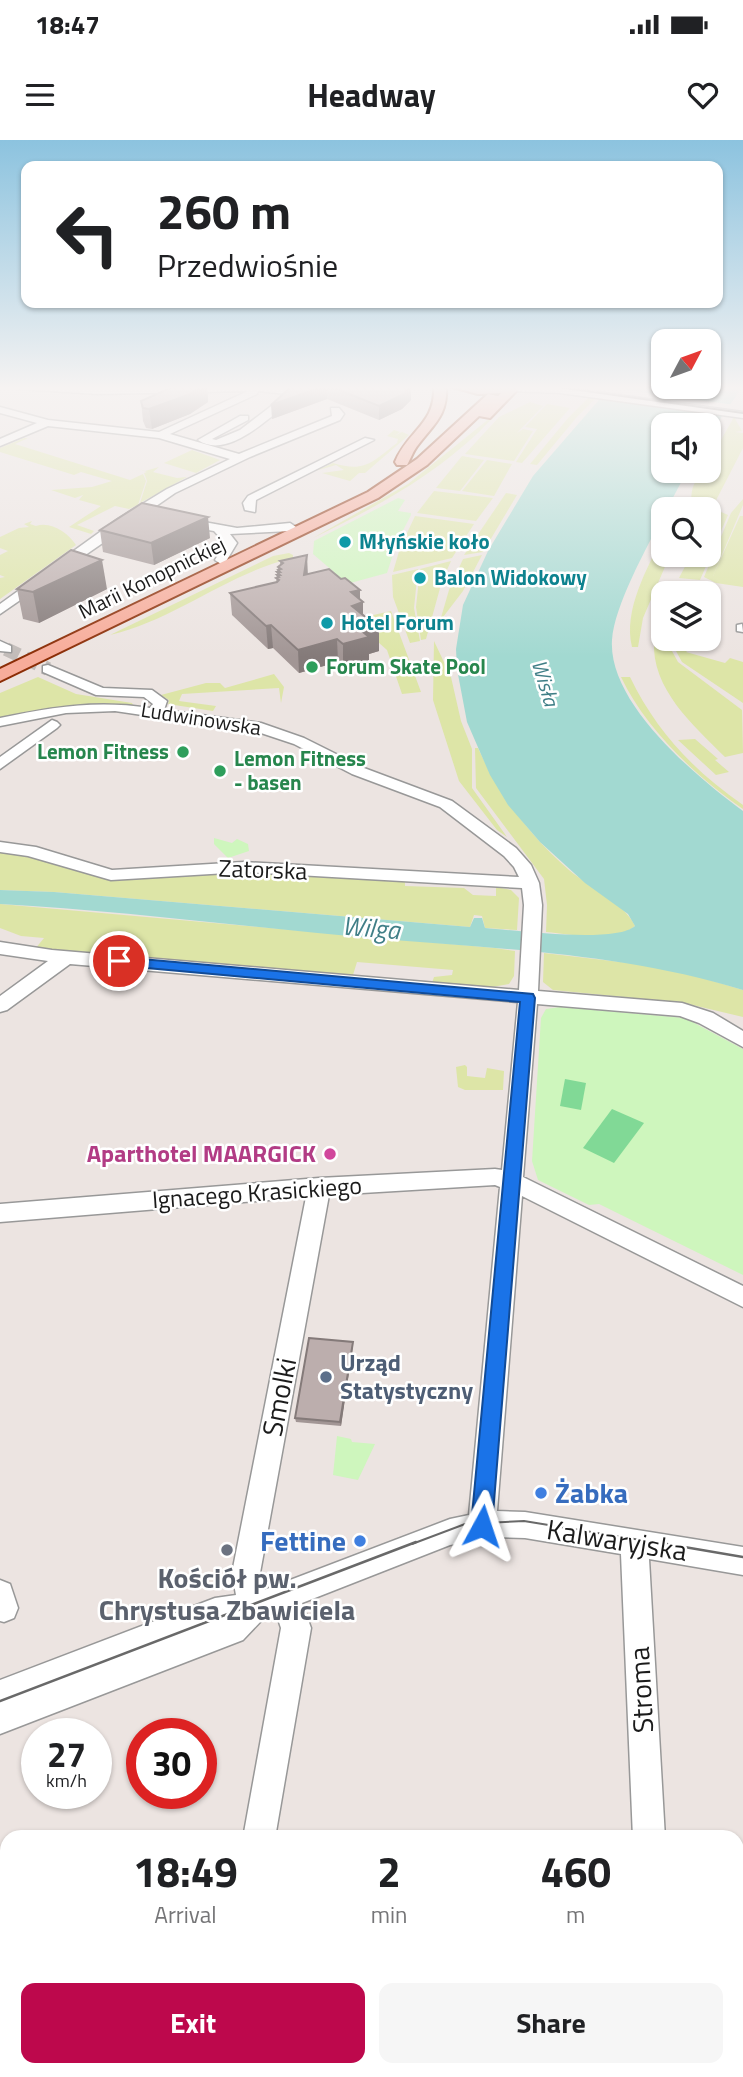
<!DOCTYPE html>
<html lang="en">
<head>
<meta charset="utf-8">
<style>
  :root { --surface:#fff; --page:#f6f6f6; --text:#202124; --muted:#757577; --accent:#bd084c }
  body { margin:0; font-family:"Titillium Web",sans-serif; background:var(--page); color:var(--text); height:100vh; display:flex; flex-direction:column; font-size:26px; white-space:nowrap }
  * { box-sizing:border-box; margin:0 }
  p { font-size:23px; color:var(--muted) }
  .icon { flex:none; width:38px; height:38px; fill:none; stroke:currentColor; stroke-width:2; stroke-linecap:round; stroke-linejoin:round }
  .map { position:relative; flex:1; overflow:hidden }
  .drawer { position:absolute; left:0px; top:1690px; width:744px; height:247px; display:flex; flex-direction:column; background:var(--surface); border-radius:21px 21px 0 0; box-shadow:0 2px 5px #0004 }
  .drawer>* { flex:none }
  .hud { position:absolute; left:21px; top:21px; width:702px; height:147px; border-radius:14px; box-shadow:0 2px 5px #0004; background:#fff; color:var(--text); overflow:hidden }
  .needle { width:46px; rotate:49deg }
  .controls { position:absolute; left:651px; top:189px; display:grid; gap:14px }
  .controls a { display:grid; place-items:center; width:70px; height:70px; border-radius:14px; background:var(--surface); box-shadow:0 2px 5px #0004; font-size:35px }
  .speed { position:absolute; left:21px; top:1578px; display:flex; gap:14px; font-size:35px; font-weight:700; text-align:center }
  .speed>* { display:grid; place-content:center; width:91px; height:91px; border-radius:50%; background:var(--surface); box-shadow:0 2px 5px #0004; line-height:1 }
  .speed small { font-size:18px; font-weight:400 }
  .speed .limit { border:10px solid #d22; background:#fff; color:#111 }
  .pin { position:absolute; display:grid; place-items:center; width:60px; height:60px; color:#fff; margin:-30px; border:4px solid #fff; border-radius:50%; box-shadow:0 2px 7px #0007 }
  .me { position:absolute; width:77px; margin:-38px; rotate:5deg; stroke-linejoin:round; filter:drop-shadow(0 0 5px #0008) }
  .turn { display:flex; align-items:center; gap:24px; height:147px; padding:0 21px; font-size:32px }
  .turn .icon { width:91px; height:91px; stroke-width:2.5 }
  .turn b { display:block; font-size:49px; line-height:60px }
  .eta { display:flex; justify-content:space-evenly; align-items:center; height:119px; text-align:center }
  .eta b { font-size:42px; font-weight:700; line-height:49px }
  .action { display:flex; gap:14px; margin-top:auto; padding:14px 21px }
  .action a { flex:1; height:80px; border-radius:14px; background:var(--accent); color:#fff; font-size:28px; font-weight:700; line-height:80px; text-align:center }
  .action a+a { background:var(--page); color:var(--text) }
  .status { display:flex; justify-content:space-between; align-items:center; height:49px; padding:0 35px; background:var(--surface); direction:ltr }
  .status svg { height:19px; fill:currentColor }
  header { display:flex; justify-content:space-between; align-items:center; height:91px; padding:0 21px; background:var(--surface); font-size:32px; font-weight:700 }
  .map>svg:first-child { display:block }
  .grass { fill:#dde5a7 }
  .park { fill:#cef6bd }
  .pitch { fill:#81d996 }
  .water { fill:#a2d9d1 }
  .pier { fill:#ece4e1 }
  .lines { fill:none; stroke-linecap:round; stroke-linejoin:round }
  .minor-tunnel { stroke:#c2bcb9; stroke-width:14; stroke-dasharray:14 7; stroke-linecap:butt }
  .minor-casing { stroke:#989898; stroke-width:3 }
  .major-casing { stroke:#8b2d06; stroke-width:4 }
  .minor { fill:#fff; fill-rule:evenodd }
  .major { fill:#f7ac9a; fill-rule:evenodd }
  .tram-far1 { stroke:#696969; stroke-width:2 }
  .tram { stroke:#696969; stroke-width:2.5 }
  .wall { fill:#a29695 }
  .shaded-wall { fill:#847a79 }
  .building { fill:#bcaead; stroke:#847a79; stroke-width:2 }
  .route { fill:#1a73e8; stroke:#114b97; stroke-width:2 }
  .culture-dot { fill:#0f9aa8; stroke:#fff; stroke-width:2.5 }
  .leisure-dot { fill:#2e9e5b; stroke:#fff; stroke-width:2.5 }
  .hotel-dot { fill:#d1479c; stroke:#fff; stroke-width:2.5 }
  .service-dot { fill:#5c6f8a; stroke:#fff; stroke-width:2.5 }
  .shop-dot { fill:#3f7fe0; stroke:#fff; stroke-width:2.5 }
  .worship-dot { fill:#6b7280; stroke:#fff; stroke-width:2.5 }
  .labels { text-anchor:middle; stroke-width:5; stroke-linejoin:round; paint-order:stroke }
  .far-culture-label { font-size:21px; font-weight:bold; fill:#0d838f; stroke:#fff; text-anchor:start }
  .far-street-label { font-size:21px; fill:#1b1b1b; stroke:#fff }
  .far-leisure-label { font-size:21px; font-weight:bold; fill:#27864d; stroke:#fff; text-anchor:start }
  .far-water-label { font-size:21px; font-style:italic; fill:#407f87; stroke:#fff }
  .street-label { font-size:24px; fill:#1b1b1b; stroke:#fff }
  .hotel-label { font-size:24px; font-weight:bold; fill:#b23c85; stroke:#fff; text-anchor:end }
  .service-label { font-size:24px; font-weight:bold; fill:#4e5e75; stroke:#fff; text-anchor:start }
  .water-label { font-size:26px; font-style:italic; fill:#407f87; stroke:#fff }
  .near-street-label { font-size:28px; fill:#1b1b1b; stroke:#fff }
  .near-shop-label { font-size:28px; font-weight:bold; fill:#366cbe; stroke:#fff; text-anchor:start }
  .near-worship-label { font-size:28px; font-weight:bold; fill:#5b616d; stroke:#fff }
</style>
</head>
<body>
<div class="status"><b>18:47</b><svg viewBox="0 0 49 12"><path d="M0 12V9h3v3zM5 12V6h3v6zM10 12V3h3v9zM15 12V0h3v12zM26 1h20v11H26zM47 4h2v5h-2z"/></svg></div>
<header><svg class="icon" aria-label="menu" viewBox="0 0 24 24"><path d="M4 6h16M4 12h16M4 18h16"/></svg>Headway<svg class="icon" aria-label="heart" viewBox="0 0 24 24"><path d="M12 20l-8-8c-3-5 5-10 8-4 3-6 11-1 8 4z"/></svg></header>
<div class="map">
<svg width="743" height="1937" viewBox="0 0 743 1937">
  <rect width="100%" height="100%" fill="#ece4e1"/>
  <g class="grass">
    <path d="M600,246H608L576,278L537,325L530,324L568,278Z"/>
    <path d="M530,262L543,266L517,293L523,289L533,291L514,321L465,314L499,277Z"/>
    <path d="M547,264L570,268L522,323L516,322L537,289L525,287Z"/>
    <path d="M495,274C494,278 484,286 479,292C430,338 373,369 313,398L408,344Z"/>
    <path d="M734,277L742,291L735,292L743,293V308L709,374V369H692C690,352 692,345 702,331H709V321Z"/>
    <path d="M394,290L400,292L394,296L402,292L409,295L365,333H359L350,341L322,333L344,330L336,325L315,331L333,323C365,333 372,322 397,303L398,299L387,296Z"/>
    <path d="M24,298H28L15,304L130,340L143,334L146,341L138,365L129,369L115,366L77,385L94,391L91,394L69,387L101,366L79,360L83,355L75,358L51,350L92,347L112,341L81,332L74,335L0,312V308Z"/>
    <path d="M192,310L220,320L196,333L164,323Z"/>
    <path d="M462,316L484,320L460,351L436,348Z"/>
    <path d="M487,320L512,324L494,356L462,351Z"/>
    <path d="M159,327L153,332L177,338L187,337L140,363L147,341L144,333L147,332L136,328L145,331Z"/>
    <path d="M434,351L493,358L476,381L417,373Z"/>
    <path d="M506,353L517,355L483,412L464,415Z"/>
    <path d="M743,359V365L713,436L740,376H743V447L716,443L704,437L731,373Z"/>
    <path d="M719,371L728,375L700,440L679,438L691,415H709V387Z"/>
    <path d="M415,376L474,384L452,418L393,432L400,408Z"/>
    <path d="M32,381L30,384L36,386C51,381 68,393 76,405L0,459V438L5,437L0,435V415L8,411L0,408V397L19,388L29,387L24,384Z"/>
    <path d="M663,396V415H670L643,478L638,507H632C623,470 647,429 663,396Z"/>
    <path d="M289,413L293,415V418C228,433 175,480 110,495L273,416Z"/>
    <path d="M482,415L463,451L440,481L449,450L463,419Z"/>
    <path d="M451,421L442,441L426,499L421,500L416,467L420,429Z"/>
    <path d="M418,429L414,468L420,501L410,503L393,457L392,435Z"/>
    <path d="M391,471L421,552L402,554L387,510L369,494V487L378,484L369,476Z"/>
    <path d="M660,498L673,500L672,511L678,522L742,570L743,613L725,617C693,585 651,549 654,500Z"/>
    <path d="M678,499H699L686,512L725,523L730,518L743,522V563L682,522L676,511Z"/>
    <path d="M434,501L451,537L461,581L472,609V648L507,697L497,690L459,641L433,560Z"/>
    <path d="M274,534L284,547L281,563L279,548L182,554L179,561L216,566L213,571L168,564L169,560L161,555L206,543H220L225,548Z"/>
    <path d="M38,537L76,554L132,563L133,565L70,566L0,578V553Z"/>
    <path d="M621,537H630C656,591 694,631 743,665V669C698,638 646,590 621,537Z"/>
    <path d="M695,599L718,619L715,620L729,632L716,635L678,600Z"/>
    <path d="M475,608H478C500,656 529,695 569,730C589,747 624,762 635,786C614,804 572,794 546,792L547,765L544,739L476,648Z"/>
    <path d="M0,709L100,736L237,729L405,740V746L464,748L473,755L496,756V747L511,750L519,758L517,790L485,788L482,776L474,775L470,787L54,752L0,750Z"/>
    <path d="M0,764L495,808L515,811L514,836L509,844L487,848L432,843L434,837L452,835L453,830L357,822L353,835L350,838L35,809L44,798L21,796L0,788Z"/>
    <path d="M544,813L646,825L703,838L743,850V877L684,863L553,850L543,842Z"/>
    <path d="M465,925L467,927V936L485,938L487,928L504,931L503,950H465L458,947L456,927Z"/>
  </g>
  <g class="park">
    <path d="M398,358L405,360L398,371L411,373V375L397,402L387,433L332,448L334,432L313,414L314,401Z"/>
    <path d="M214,698L232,703L237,699L248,704L249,711L228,718L214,704Z"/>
    <path d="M560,867L685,878L743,909V1135L599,1064L589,1065L538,1040L532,1021L541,878L546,869Z"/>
    <path d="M337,1296L351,1299L352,1302L375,1304L358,1340L333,1335Z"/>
  </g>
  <g class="pitch">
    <path d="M565,939L586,943L581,970L560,966Z"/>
    <path d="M612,969L644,983L614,1023L583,1008Z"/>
  </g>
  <path class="water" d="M611,246H743L709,295V285H663V331H687L667,369H663V376C647,407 614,466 612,500C608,564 697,637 743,671V850C625,814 503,809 381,799C254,788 127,771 0,764V750L54,752L470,787L474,778H482L485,788C515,790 614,804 635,786L628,774L585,743L540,702L508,665L490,635L467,582L457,529L456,509L463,465L488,411L533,336Z"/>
  <path class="pier" d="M605,247L735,265L727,276L596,257Z"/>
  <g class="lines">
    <path class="minor-tunnel" d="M6,509L48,529"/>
    <g class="minor-casing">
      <g id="minor">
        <path d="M14,246H269L297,250L295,257C272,275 228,321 198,300L240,276H248V280L212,299L216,300L240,290L287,254L258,251L257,254L170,294L239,314L332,276L331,268H339L344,274L340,280L250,317L175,353L0,474V464L118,379L167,349L230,319L159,298L48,286L0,306V299L37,283L0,273V267L48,280L159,292L248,251L98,254L19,249Z"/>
        <path d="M513,246L560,247L743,272V278L560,253L510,251L508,249Z"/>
        <path d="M365,298L374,300L256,360L255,372L245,370L243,363L248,356Z"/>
        <path d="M182,378L237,388L290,383L296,387L290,391L230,394L237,403L225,423L221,424L215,420L225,403L214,391L178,385L176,382Z"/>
        <path d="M742,484L743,492L737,491V485Z"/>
        <path d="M0,501L11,506V512L0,511Z"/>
        <path d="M48,525L103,548L152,550L167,561L164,570L261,583L304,598L364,628L452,661L516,708L531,725L539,743L542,765L538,851L682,863L713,873L743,891V907L699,883L680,876L537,864L523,1037L743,1146V1167L522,1056L497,1371L525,1372L743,1407V1435L649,1419L665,1698H633L621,1414L525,1398L493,1397L450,1405L302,1463L311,1488L275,1698H243L281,1488L276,1473L263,1479L243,1500L0,1594V1540L215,1458L236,1455L232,1433L306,1057L0,1082V1064L319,1038L495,1029L502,1030L518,862L70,824L7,870L0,872V856L48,821L0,814V802L52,810L519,850L524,765L522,748L244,732L111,740L28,716L0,712V702L36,707L112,730L244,722L519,737L514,727L504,716L440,667L352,634L294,604L258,592L115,571L66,573L0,586V578C53,567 96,560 150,568L153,564L144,557L96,555L43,532V526ZM495,1045L500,1047L469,1375L450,1379L264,1450L260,1433L329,1055Z"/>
        <path d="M52,580L57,582L60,585L57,588L0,629V617Z"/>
        <path d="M0,1440L10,1444L18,1468L14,1478L4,1482L0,1481Z"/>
        <rect x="0" y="1768" width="7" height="34"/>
        <rect x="737" y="1770" width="6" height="34"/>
      </g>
    </g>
    <g class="major-casing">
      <g id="major">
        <path d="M434,246H446C448,275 434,284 418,305C413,311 411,318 407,325H397L395,322C408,290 436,284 434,246Z"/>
        <path d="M449,246H521L490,278L479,276L427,325L378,358L0,541V529L368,352L417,319L488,254L498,256L501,253L478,254Z"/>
      </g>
    </g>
    <use href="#minor" class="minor"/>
    <use href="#major" class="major"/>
    <g class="tram-far1">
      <path d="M550,246L743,273"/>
      <path d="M412,1404L465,1384L524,1381L665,1404"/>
    </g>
    <g class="tram">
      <path d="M655,1402L743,1417"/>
      <path d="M0,1561L416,1402"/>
    </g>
  </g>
  <g class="wall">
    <path d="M175,246H207L208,262L190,274L152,289L146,288L143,281L141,261Z"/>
    <path d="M292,246H411V260L402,269L379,280L327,259L272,279Z"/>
    <path d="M100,390L210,398L154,425L103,412Z"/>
    <path d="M280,421L308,434L341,439L360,450V459L363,475L379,488V511L369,514V520L343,527L338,522L299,533L273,508L268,509L232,475L230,453L276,442L278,427L280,425Z"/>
    <path d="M17,449H107L39,483L23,479Z"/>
    <path d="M353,1202L341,1286L296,1282L295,1278Z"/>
    <path d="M209,1930V1937H139L135,1933Z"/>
  </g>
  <g class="shaded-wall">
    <path d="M202,246H207L208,262L190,274L152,289L149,269Z"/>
    <path d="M325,246H327V259L272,279L271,265Z"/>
    <path d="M411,246V260L402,269L379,280V266Z"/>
    <path d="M208,377L210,398L154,425L151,403Z"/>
    <path d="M307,415L308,437L304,435Z"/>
    <path d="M102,420L107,449L39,483L33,452Z"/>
    <path d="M360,450V463L363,462V485L353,488L351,452Z"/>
    <path d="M271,485L273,508L268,509L266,486Z"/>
    <path d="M379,488V511L369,514V520L343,527V504L363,492Z"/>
    <path d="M337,499L338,522L299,533L298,510Z"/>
    <path d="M353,1202V1206L341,1286L340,1282Z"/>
    <path d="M206,1930H209V1937L206,1933Z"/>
  </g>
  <g class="building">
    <path d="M175,246H202L188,255L149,269L143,268L141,261Z"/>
    <path d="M292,246H325L271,265Z"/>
    <path d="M329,246H411L402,255L379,266Z"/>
    <path d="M142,363L208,377L151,403L100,390Z"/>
    <path d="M71,410L102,420L33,452L17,449Z"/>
    <path d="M307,415L304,435L329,429L341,439L345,438L360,450L351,452L363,462L352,466L379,488L363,492L369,497L343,504L337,499L298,510L271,485L266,486L230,453L277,442L279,440L276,438L279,437L277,435H280L277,432H280L278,430L281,429L278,427L283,423L280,421Z"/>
    <path d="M309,1198L353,1202L340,1282L295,1278Z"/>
    <rect x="135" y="1930" width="71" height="3"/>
  </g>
  <linearGradient id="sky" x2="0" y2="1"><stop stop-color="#8cc3df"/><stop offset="0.48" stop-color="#f6f3f2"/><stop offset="1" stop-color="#f6f3f2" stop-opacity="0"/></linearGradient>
  <rect width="743" height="517" fill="url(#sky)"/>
  <path class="route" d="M119,817L533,854L535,858L492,1386L489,1393L482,1396L474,1393L471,1386L520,862L114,825L112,821Z"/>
  <g class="culture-dot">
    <circle cx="345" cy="402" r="7"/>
    <circle cx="420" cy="438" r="7"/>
    <circle cx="327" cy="483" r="7"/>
  </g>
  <g class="leisure-dot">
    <circle cx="312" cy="527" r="7"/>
    <circle cx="183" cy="612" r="7"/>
    <circle cx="220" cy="631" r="7"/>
  </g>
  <circle class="hotel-dot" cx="330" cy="1014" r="7"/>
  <circle class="service-dot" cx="326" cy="1237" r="7"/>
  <g class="shop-dot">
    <circle cx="541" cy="1353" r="7"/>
    <circle cx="360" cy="1401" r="7"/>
  </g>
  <circle class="worship-dot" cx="227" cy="1410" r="7"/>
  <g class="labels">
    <g class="far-culture-label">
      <text x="359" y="409">Młyńskie koło</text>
      <text x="434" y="445">Balon Widokowy</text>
      <text x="341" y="490">Hotel Forum</text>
    </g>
    <g class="far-street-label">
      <text transform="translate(152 438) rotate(-26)" y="7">Marii Konopnickiej</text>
      <text transform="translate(201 579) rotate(9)" y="7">Ludwinowska</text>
    </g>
    <g class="far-leisure-label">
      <text x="326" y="534">Forum Skate Pool</text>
      <text x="169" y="619" text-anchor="end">Lemon Fitness</text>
      <text x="234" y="626">Lemon Fitness<tspan x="234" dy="24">- basen</tspan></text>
    </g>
    <g class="far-water-label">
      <text transform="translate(545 543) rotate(73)" y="7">Wisła</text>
    </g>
    <g class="street-label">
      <text transform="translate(263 730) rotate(2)" y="8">Zatorska</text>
      <text transform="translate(257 1053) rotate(-4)" y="8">Ignacego Krasickiego</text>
    </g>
    <g class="hotel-label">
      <text x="316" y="1022">Aparthotel MAARGICK</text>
    </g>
    <g class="service-label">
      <text x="340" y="1231">Urząd<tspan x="340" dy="28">Statystyczny</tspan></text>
    </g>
    <g class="water-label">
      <text transform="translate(371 788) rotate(5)" y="9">Wilga</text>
    </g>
    <g class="near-street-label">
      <text transform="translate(279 1257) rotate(-79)" y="10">Smolki</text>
      <text transform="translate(617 1400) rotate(9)" y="10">Kalwaryjska</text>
      <text transform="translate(641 1550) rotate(-93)" y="10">Stroma</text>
    </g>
    <g class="near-shop-label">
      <text x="555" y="1363">Żabka</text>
      <text x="346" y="1411" text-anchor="end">Fettine</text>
    </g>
    <g class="near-worship-label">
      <text x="227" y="1448">Kościół pw.<tspan x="227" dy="32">Chrystusa Zbawiciela</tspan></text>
    </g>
  </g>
</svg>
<div class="controls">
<a><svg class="needle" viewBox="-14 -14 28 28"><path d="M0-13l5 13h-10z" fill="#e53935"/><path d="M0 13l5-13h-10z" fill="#757577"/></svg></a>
<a><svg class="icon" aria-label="sound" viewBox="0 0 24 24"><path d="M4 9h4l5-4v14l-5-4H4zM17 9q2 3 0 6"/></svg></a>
<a><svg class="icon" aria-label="search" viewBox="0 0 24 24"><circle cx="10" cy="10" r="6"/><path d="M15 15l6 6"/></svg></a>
<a><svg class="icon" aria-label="layers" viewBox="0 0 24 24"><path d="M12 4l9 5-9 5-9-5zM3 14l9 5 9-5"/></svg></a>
</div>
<div class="speed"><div>27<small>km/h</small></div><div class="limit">30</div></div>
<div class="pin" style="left:119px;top:821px;background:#d93025"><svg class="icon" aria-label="arrive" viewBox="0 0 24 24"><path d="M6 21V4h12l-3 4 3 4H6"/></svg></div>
<svg class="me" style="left:482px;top:1386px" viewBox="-20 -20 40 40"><path d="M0-17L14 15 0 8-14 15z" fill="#1a73e8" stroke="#fff" stroke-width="4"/></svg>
<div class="hud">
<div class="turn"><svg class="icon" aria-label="left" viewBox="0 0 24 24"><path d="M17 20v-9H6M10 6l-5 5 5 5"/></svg><div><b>260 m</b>Przedwiośnie</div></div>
</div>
<section class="drawer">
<div class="eta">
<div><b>18:49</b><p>Arrival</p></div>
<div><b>2</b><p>min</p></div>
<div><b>460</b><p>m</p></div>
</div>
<div class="action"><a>Exit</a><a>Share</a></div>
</section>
</div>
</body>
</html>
